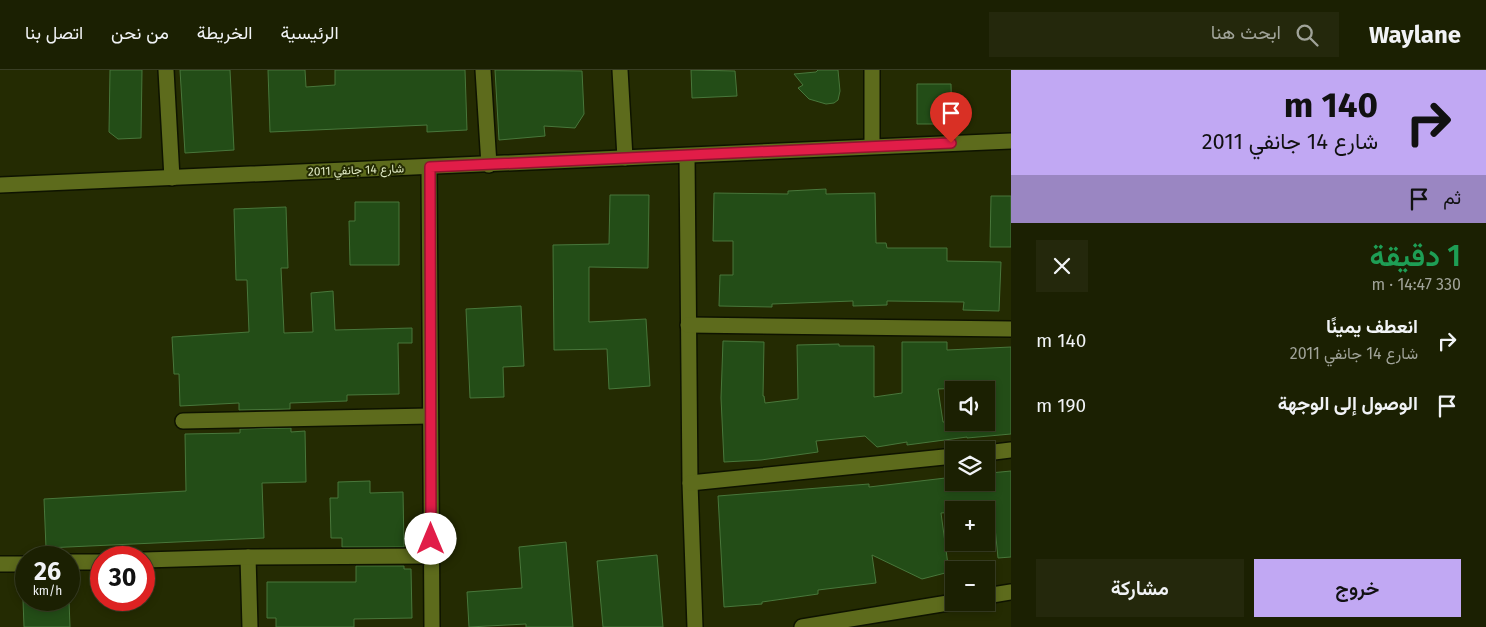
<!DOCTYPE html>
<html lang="ar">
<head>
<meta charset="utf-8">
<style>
  :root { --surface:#1b2002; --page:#24280c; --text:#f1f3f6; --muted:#a0a399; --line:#393e24; --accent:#c1a8f3 }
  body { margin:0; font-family:"Fira Sans",Vazirmatn,sans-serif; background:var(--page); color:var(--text); direction:rtl; height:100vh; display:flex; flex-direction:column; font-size:19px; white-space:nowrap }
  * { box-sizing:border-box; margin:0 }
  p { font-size:16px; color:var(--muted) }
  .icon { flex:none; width:28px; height:28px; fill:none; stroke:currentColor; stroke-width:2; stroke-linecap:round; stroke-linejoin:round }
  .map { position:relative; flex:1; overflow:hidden; direction:ltr }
  .details { display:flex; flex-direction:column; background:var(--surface); width:475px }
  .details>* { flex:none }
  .banner { background:#c1a8f3; color:#111; overflow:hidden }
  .tools { position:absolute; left:945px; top:311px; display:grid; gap:10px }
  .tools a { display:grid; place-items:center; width:50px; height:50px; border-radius:0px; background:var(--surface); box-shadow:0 2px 8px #0003,0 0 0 1px var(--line); font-size:25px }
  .speed { position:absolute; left:15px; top:476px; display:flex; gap:10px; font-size:25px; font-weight:700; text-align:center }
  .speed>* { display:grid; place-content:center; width:65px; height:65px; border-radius:50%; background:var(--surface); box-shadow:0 2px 8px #0003,0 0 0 1px var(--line); line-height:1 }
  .speed small { font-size:12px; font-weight:400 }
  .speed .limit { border:8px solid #d22; background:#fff; color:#111 }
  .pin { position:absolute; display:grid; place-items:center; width:42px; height:42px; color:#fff; margin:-51px -21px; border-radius:50% 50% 50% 0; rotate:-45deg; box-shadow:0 0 5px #0007 }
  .pin .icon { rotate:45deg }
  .me { position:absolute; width:55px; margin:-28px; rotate:0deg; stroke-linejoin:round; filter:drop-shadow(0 0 4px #0008) }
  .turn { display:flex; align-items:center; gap:18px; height:105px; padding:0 25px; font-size:22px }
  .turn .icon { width:65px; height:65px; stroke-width:2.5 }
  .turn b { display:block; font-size:35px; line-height:42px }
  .then { display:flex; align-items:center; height:48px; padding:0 25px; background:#0003; gap:10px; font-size:19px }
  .round { display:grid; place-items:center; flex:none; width:52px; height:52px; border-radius:0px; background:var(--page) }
  .summary { display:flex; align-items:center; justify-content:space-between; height:85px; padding:0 25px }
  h1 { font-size:30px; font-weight:600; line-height:38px; color:#1e9e55 }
  .primary-button { display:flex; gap:10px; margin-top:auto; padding:10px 25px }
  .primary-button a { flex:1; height:58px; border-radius:0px; background:var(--accent); color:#111; font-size:20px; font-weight:600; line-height:58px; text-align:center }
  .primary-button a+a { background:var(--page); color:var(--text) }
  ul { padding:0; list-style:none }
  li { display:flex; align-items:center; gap:15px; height:65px; padding:0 25px }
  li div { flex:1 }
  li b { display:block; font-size:19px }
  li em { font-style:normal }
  header { display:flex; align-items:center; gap:30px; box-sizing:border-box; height:70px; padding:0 25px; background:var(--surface); border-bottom:1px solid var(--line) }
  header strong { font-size:24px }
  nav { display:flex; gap:28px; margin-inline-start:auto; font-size:18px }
  .search { width:350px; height:45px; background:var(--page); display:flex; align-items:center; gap:12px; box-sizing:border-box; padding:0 18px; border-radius:0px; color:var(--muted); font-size:19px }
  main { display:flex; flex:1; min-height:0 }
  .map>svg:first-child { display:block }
  .building { fill:#234d17; stroke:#48773b; fill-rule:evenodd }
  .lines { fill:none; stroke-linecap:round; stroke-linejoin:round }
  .minor-casing { stroke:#0e1300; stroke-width:18 }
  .minor { stroke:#5d6b1c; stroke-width:15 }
  .route-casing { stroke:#92132f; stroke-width:12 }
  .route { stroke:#e11d48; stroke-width:9 }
  .labels { text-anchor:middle; stroke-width:4; stroke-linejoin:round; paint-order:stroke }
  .street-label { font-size:12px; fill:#e0eac4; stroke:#242b02 }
</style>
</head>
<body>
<header>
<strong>Waylane</strong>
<div class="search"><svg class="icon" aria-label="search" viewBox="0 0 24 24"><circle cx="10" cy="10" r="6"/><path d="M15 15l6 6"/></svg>ابحث هنا</div>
<nav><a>الرئيسية</a><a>الخريطة</a><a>من نحن</a><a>اتصل بنا</a></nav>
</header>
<main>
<section class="details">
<div class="banner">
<div class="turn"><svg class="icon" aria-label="right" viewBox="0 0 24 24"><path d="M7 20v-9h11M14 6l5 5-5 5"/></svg><div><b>140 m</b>شارع 14 جانفي 2011</div></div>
<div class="then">ثم<svg class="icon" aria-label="arrive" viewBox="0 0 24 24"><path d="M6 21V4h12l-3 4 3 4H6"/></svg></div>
</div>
<div class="summary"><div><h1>1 دقيقة</h1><p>330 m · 14:47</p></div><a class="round"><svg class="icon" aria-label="close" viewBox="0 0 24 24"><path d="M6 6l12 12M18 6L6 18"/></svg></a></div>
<ul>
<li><svg class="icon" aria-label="right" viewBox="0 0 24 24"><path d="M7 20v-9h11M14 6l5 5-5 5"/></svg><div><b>انعطف يمينًا</b><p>شارع 14 جانفي 2011</p></div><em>140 m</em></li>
<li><svg class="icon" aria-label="arrive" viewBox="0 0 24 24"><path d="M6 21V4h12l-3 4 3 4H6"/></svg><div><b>الوصول إلى الوجهة</b></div><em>190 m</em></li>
</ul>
<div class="primary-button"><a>خروج</a><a>مشاركة</a></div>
</section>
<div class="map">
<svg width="1011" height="557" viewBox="0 0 1011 557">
  <rect width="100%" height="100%" fill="#242b02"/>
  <g class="building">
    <path d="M110,0H142L141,68L118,69L109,62Z"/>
    <path d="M180,0H230L234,80L185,83Z"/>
    <path d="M268,0H305L306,17L335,15V0H465L467,60L427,62V55L270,62Z"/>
    <path d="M495,0L582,1L584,44L575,58L544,56L545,66L499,70Z"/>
    <path d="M691,0L735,1L737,26L692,28Z"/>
    <path d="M818,0H838L840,21L838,30L834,33L826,34L809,29L798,18L803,15L794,4L816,2Z"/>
    <path d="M917,14H951L952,54H917Z"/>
    <path d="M826,119V124L875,123L876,173H886L887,178H947V191L1001,192L999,241L963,240L964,232L887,231V235L853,236V231L772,234V237L719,236L720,205H733V171H713L714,123L788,124V121Z"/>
    <path d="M610,125H649L648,198L589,197V252L646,249L650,316L609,319L607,279L554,280L553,175L609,174Z"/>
    <path d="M991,126H1011V177H990Z"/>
    <path d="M355,132H399V195H350L349,151H355Z"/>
    <path d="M286,137L288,198H281L284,263L313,262L311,223L333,221L335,260L412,258V273H398L399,324L347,325V331L290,333V339L239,340V333L180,336L179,304H174L172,267L249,262L247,210H236L234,139Z"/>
    <path d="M521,236L524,296L503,297L504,327L470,328L466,239Z"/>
    <path d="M723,271L764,272L763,326H764L765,333L798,329L797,275L839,274V276H874V327L902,323V272H947V280L1011,277V364L967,368V367L907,375V372L877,377L865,366L816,371L818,382L761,390L724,392L721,328ZM986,317V352H943L938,319Z"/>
    <path d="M291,358V362L305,361L306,412L262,413L264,468L46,478L44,429L186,421L185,364L240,363V359Z"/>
    <path d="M1011,401V487L998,488L993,437L954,440V442L941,443L949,502L922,509L872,485L876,513L818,520V524L762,532V534L724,537L718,426L869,414V417L954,407V412H991L990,403Z"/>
    <path d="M370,411V423L403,422L404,477H342V468H331L330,428H338V412Z"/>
    <path d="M566,472L573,557H526V554L469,557L467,522L522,518L519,477Z"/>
    <path d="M657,485L663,557H603L597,491Z"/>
    <path d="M356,496H404V499H411L412,548L354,549V557H276V548H267V512H356Z"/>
    <path d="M23,530H69L70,557H24Z"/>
  </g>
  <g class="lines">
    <g class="minor-casing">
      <g id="minor">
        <path d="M166,0L172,108"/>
        <path d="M483,0L489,95"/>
        <path d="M620,0L625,88"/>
        <path d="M872,76V0"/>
        <path d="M687,86L690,413L695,557"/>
        <path d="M429,97L432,557"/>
        <path d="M0,115L1011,71"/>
        <path d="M688,255L1011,259"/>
        <path d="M183,351L430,346"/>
        <path d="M986,383L1011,380"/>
        <path d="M690,413L954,386"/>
        <path d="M248,487L250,557"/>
        <path d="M144,490L248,487L431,486"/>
        <path d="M69,492H101"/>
        <path d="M0,494H26"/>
        <path d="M986,526L1011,522"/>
        <path d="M802,557L954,532"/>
      </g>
    </g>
    <use href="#minor" class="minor"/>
  </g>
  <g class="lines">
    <g class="route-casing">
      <path id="route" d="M431,469L430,97L951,73"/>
    </g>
    <use href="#route" class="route"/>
  </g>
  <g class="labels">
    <g class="street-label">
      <text transform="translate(356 100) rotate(-2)" y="4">شارع 14 جانفي 2011</text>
    </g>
  </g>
</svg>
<div class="tools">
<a><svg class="icon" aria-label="sound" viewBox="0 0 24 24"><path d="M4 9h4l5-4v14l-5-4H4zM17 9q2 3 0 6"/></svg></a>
<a><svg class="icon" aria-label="layers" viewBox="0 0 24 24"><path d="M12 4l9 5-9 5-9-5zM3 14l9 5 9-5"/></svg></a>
<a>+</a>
<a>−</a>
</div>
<div class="speed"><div>26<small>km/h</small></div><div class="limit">30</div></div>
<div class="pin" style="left:951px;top:73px;background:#d93025"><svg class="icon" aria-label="arrive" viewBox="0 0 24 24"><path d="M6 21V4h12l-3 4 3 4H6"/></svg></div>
<svg class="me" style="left:431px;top:469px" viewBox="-20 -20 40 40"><circle r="19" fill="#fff"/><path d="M0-13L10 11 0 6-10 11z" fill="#e11d48"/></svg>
</div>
</main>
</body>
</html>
